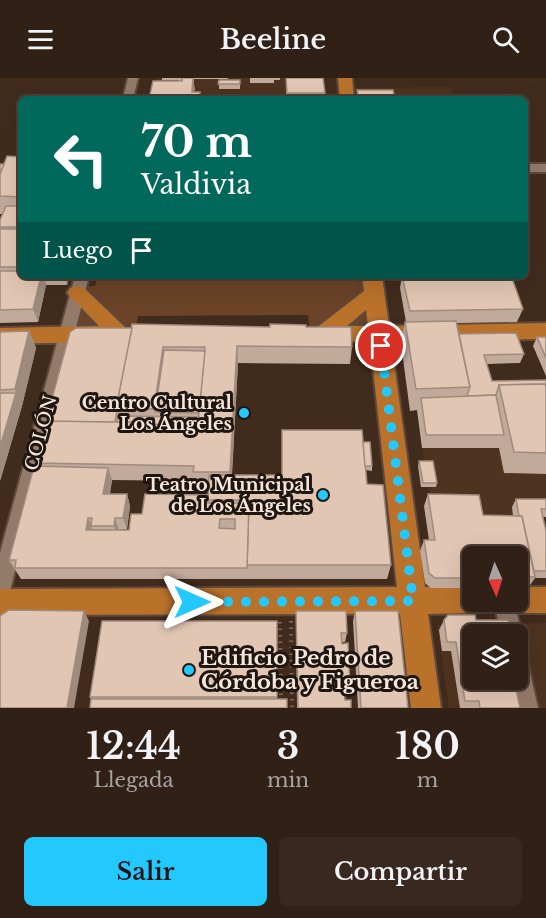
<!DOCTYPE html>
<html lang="es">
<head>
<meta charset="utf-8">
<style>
  :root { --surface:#312016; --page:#39281f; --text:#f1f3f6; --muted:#a8a3a1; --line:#4c3e35; --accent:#23c9fe }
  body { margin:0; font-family:"Libre Baskerville",serif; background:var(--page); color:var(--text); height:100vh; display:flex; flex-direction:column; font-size:22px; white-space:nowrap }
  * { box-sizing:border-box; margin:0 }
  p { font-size:20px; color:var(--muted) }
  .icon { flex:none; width:33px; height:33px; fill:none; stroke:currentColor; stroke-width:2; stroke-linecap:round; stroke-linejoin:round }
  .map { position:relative; height:630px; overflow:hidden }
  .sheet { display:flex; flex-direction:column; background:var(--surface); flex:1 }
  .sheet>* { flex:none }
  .banner { position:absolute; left:18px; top:18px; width:510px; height:183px; border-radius:9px; box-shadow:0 6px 24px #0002,0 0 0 2px var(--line); background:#00695c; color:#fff; overflow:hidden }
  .needle { width:39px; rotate:177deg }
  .controls { position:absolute; left:462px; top:468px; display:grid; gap:12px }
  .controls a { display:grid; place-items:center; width:66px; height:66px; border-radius:9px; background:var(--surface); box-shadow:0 6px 24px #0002,0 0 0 2px var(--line); font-size:30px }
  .pin { position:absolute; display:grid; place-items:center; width:51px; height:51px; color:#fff; margin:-26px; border:3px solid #fff; border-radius:50%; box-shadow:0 2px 6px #0007 }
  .me { position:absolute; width:66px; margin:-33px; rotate:90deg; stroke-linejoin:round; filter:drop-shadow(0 0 4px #0008) }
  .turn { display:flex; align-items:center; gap:21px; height:126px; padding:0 24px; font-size:27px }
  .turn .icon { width:78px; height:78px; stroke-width:2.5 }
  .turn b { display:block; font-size:42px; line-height:51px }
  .then { display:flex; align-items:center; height:57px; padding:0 24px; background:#0003; gap:12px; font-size:22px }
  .eta { display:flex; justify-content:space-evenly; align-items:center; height:102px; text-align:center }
  .eta b { font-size:36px; font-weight:600; line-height:42px }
  .cta { display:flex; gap:12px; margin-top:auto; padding:12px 24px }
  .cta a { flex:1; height:69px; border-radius:9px; background:var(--accent); color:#111; font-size:24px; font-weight:600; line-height:69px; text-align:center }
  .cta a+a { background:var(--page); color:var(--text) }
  header { display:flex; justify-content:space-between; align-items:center; height:78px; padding:0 24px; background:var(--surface); font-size:27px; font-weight:600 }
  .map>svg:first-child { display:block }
  .built { fill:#4d3320; fill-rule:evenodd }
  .green { fill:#6a4328 }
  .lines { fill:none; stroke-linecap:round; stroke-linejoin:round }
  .minor-casing { stroke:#5d4a3d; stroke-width:4 }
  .major-casing { stroke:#5d4a3d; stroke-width:4 }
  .path { stroke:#7d6a5d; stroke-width:4; stroke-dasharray:1.5 5; stroke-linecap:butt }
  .minor { fill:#947a69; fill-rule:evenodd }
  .major { fill:#ba722b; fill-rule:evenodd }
  .wall { fill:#c2aa9b; fill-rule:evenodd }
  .shaded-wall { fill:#9e8b7e }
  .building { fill:#e2c6b4; stroke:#9e8b7e; stroke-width:1.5; fill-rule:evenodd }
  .route { stroke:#23c9fe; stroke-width:10; stroke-dasharray:0 18 }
  .poi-dot { fill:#23c9fe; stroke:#201610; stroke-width:2 }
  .labels { text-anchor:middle; stroke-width:6; stroke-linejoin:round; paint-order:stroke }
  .poi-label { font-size:18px; font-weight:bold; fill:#f6e7de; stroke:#201610; text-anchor:end }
  .street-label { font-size:18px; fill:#f6e7de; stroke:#201610 }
  .near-poi-label { font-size:21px; font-weight:bold; fill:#f6e7de; stroke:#201610; text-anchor:start }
</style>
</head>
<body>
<header><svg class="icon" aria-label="menu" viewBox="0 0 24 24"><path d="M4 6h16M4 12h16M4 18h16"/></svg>Beeline<svg class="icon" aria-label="search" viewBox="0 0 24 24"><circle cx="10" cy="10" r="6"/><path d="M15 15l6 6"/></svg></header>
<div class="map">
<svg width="546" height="630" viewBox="0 0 546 630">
  <rect width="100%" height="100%" fill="#412b1d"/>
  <g class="built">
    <path d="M156,0H321L323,21H154Z"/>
    <path d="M450,9L455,21H357L355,10Z"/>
    <path d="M546,327V429H512L528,510H518V478H472L430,473L424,428H431L417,333Z"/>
    <path d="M546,545V630H449L437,547ZM472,556H518V602H472Z"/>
  </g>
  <path class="green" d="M98,198H358L359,204H370L376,254H310L308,237L138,238L135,254L68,255L81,208H95Z"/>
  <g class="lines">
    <g class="minor-casing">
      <g id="minor">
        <path d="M128,0H138L133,21H123Z"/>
        <rect x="525" y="86" width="21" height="8"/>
        <path d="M75,198H89L10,513L7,520L0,523V475Z"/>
        <path d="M494,524H514L522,556L518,563V556H501Z"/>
        <path d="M518,574L526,577L538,630H516L510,602H518Z"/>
      </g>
    </g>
    <g class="major-casing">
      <g id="major">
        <path d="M338,0H352L354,21H340Z"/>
        <path d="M362,198H382L389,248L546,245V261L391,263L425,509H472V524H485L482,531L472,535L428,536L441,630H411L400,536L0,537V511L397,509L370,263L322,264L315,261L312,256L315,251L364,213ZM366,232L368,248H347Z"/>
        <path d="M77,208L84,210L127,251L130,256L127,261L120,264L109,258L107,261L100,264L0,266V250L99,248L67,215L70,210Z"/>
        <path d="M518,509H546V535H518L508,531L505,524H518Z"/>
      </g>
    </g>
    <g class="path">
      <path d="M291,543L292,630"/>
      <path d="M280,544L281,625"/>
    </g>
    <use href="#minor" class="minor"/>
    <use href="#major" class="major"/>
  </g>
  <g class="wall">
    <path d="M162,0H228V1H194V14L200,21L178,2H162Z"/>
    <path d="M250,0H280V2H274V5H250Z"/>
    <path d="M286,0L325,15L324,21H286Z"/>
    <rect x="219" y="2" width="21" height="9"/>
    <path d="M21,79V198H69L67,207H46L38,244L0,245V142L3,136H0V86H4Z"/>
    <path d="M402,198L523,231L517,244L456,245L459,256L524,276L520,285L487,286L492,303L546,302V396L504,395L499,370H422L417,332L410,333L401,266L405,244H406L400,210Z"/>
    <path d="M270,249H306L352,269L350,286L238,285L232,397H282L363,364L372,388V393L366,392L367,406L391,487L387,501H21L9,482L37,388L36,385L70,254ZM112,402L195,403L196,409H209L208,417L142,436L129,452H119L127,451L130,428L127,416H110Z"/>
    <path d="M29,253L36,270L22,328L0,403V254Z"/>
    <path d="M537,259H546V298L533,268Z"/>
    <path d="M419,383L437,405L436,409H421L418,388Z"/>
    <path d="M428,416L483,437L513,438L512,429L516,421H546V439H543L546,453V500H535L528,510H518V478H472V510H431L425,505L420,473L424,462H429L424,428Z"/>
    <path d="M296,533L347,555L345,564H342L350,611L348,619H345V622L351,630H297Z"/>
    <path d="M355,533L408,630H358L353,543Z"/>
    <path d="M448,537L472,602H516L514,604L520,630H460L451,573H442L439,552L444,542Z"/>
    <path d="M277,543V621H91L90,619Z"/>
  </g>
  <g class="shaded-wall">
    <path d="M193,0L195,11L193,21L192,14Z"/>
    <path d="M41,198H44L46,207L38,244L33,231Z"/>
    <path d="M64,198H69L67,207Z"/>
    <path d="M29,253L36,270L22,328L1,400L0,398V369L16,315L15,311Z"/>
    <path d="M237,268L238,285L231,409L230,394Z"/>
    <path d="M163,269L166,286L155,334L158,347L154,331Z"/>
    <path d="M108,390L112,402L107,428L103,416Z"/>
    <path d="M127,416L130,428L127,451L123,440Z"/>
    <path d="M88,440L92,448H91L93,453L86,452Z"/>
    <path d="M115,440L119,452L118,460L114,448Z"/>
    <path d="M84,533L89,543L74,630H67Z"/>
  </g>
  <g class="building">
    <path d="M182,0H193L192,14H200L199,21H149L153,3H182Z"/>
    <path d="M286,0H323L325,15H287Z"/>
    <path d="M219,2H240V6H218Z"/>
    <path d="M357,12H393L395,21H359Z"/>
    <path d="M7,78L21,79V119L0,118V96Z"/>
    <path d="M0,86H4L0,96Z"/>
    <path d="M6,128H21V149H0V142Z"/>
    <rect x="0" y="151" width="21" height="38"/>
    <path d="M0,193H21V198H41L33,231L0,232Z"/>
    <path d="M402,198H504L505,200H512L523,231L410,233Z"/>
    <path d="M456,243L470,309L416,311L405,244Z"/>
    <path d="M132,246L270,249V246L306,247V249H351L352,269L237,268L230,394H193L194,388L36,385L47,343L146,344L197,355L205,269H163L154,331L116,330Z"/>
    <path d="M76,250H132L116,330L117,333L115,344L47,343L46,346H45L70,254Z"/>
    <path d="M29,253L15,311L0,312V254Z"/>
    <path d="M516,255L524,276L484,277L492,303L546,302V309L545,306L499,307L496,317L467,318L470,309L459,256Z"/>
    <path d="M537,259H546V280Z"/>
    <path d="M164,272L205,273L199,335L155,334Z"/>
    <path d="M545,306L546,309V375L514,374L499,307Z"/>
    <path d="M0,315H16L0,369Z"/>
    <path d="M496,317L504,357H426L421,320Z"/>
    <path d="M118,338L199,339L197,355L146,344H117Z"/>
    <path d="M282,352H362L367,406L383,407L391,487H247L249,422H208L209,397H282Z"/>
    <path d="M363,364H370L372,388H365Z"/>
    <path d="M419,383H433L437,405H423Z"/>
    <path d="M34,388L108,390L103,416H127L123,440H115L114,448H91L92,440H88L86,452H129L131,436H142L145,416L208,417V425H249L247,490H15L16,482H9ZM220,441H235V451L219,450Z"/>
    <path d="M428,416L479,417L483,437L522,438L535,499H518V478H472V500H435L429,495L424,462H435Z"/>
    <path d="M516,421H546V431H541L546,453V493H534L522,438H519Z"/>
    <path d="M9,532L84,533L67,630H0V538Z"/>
    <path d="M296,533H346L347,555H341L342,566L348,565L350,611H344L345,622H351V630H298Z"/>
    <path d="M355,533H398L408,630H361Z"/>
    <path d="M448,537H475L476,542H508L512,556H472V602H514L520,630H480L479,623H465L456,564H447L444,542Z"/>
    <path d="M102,543H277V619H90Z"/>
    <path d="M518,585L520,597H518Z"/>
    <path d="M91,621H287V630H90Z"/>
  </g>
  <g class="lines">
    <path class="route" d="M192,524L413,523L381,268"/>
  </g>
  <g class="poi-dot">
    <circle cx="244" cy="335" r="6"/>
    <circle cx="323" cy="417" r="6"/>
    <circle cx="189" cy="592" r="6"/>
  </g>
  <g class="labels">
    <g class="poi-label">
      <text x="232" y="331">Centro Cultural<tspan x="232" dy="21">Los Ángeles</tspan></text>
      <text x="311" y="413">Teatro Municipal<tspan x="311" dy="21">de Los Ángeles</tspan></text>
    </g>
    <g class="street-label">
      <text transform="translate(41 355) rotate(-75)" y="6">COLÓN</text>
    </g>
    <g class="near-poi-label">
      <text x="201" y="587">Edificio Pedro de<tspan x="201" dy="24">Córdoba y Figueroa</tspan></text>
    </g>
  </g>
</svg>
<div class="controls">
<a><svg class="needle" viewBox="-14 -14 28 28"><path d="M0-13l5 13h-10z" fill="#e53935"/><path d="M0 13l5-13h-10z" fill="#a8a3a1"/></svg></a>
<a><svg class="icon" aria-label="layers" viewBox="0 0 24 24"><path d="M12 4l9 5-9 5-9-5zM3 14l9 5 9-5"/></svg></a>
</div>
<div class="pin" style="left:381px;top:268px;background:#d93025"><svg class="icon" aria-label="arrive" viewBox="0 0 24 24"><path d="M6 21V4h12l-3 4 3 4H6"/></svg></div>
<svg class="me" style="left:192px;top:524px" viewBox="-20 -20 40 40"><path d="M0-17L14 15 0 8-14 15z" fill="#23c9fe" stroke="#fff" stroke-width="4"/></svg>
<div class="banner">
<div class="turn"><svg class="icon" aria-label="left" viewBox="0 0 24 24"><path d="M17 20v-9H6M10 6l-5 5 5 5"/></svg><div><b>70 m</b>Valdivia</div></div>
<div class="then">Luego<svg class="icon" aria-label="arrive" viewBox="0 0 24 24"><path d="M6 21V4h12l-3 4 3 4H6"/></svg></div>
</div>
</div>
<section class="sheet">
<div class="eta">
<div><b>12:44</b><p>Llegada</p></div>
<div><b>3</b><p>min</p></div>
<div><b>180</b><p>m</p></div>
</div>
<div class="cta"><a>Salir</a><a>Compartir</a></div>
</section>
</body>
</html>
